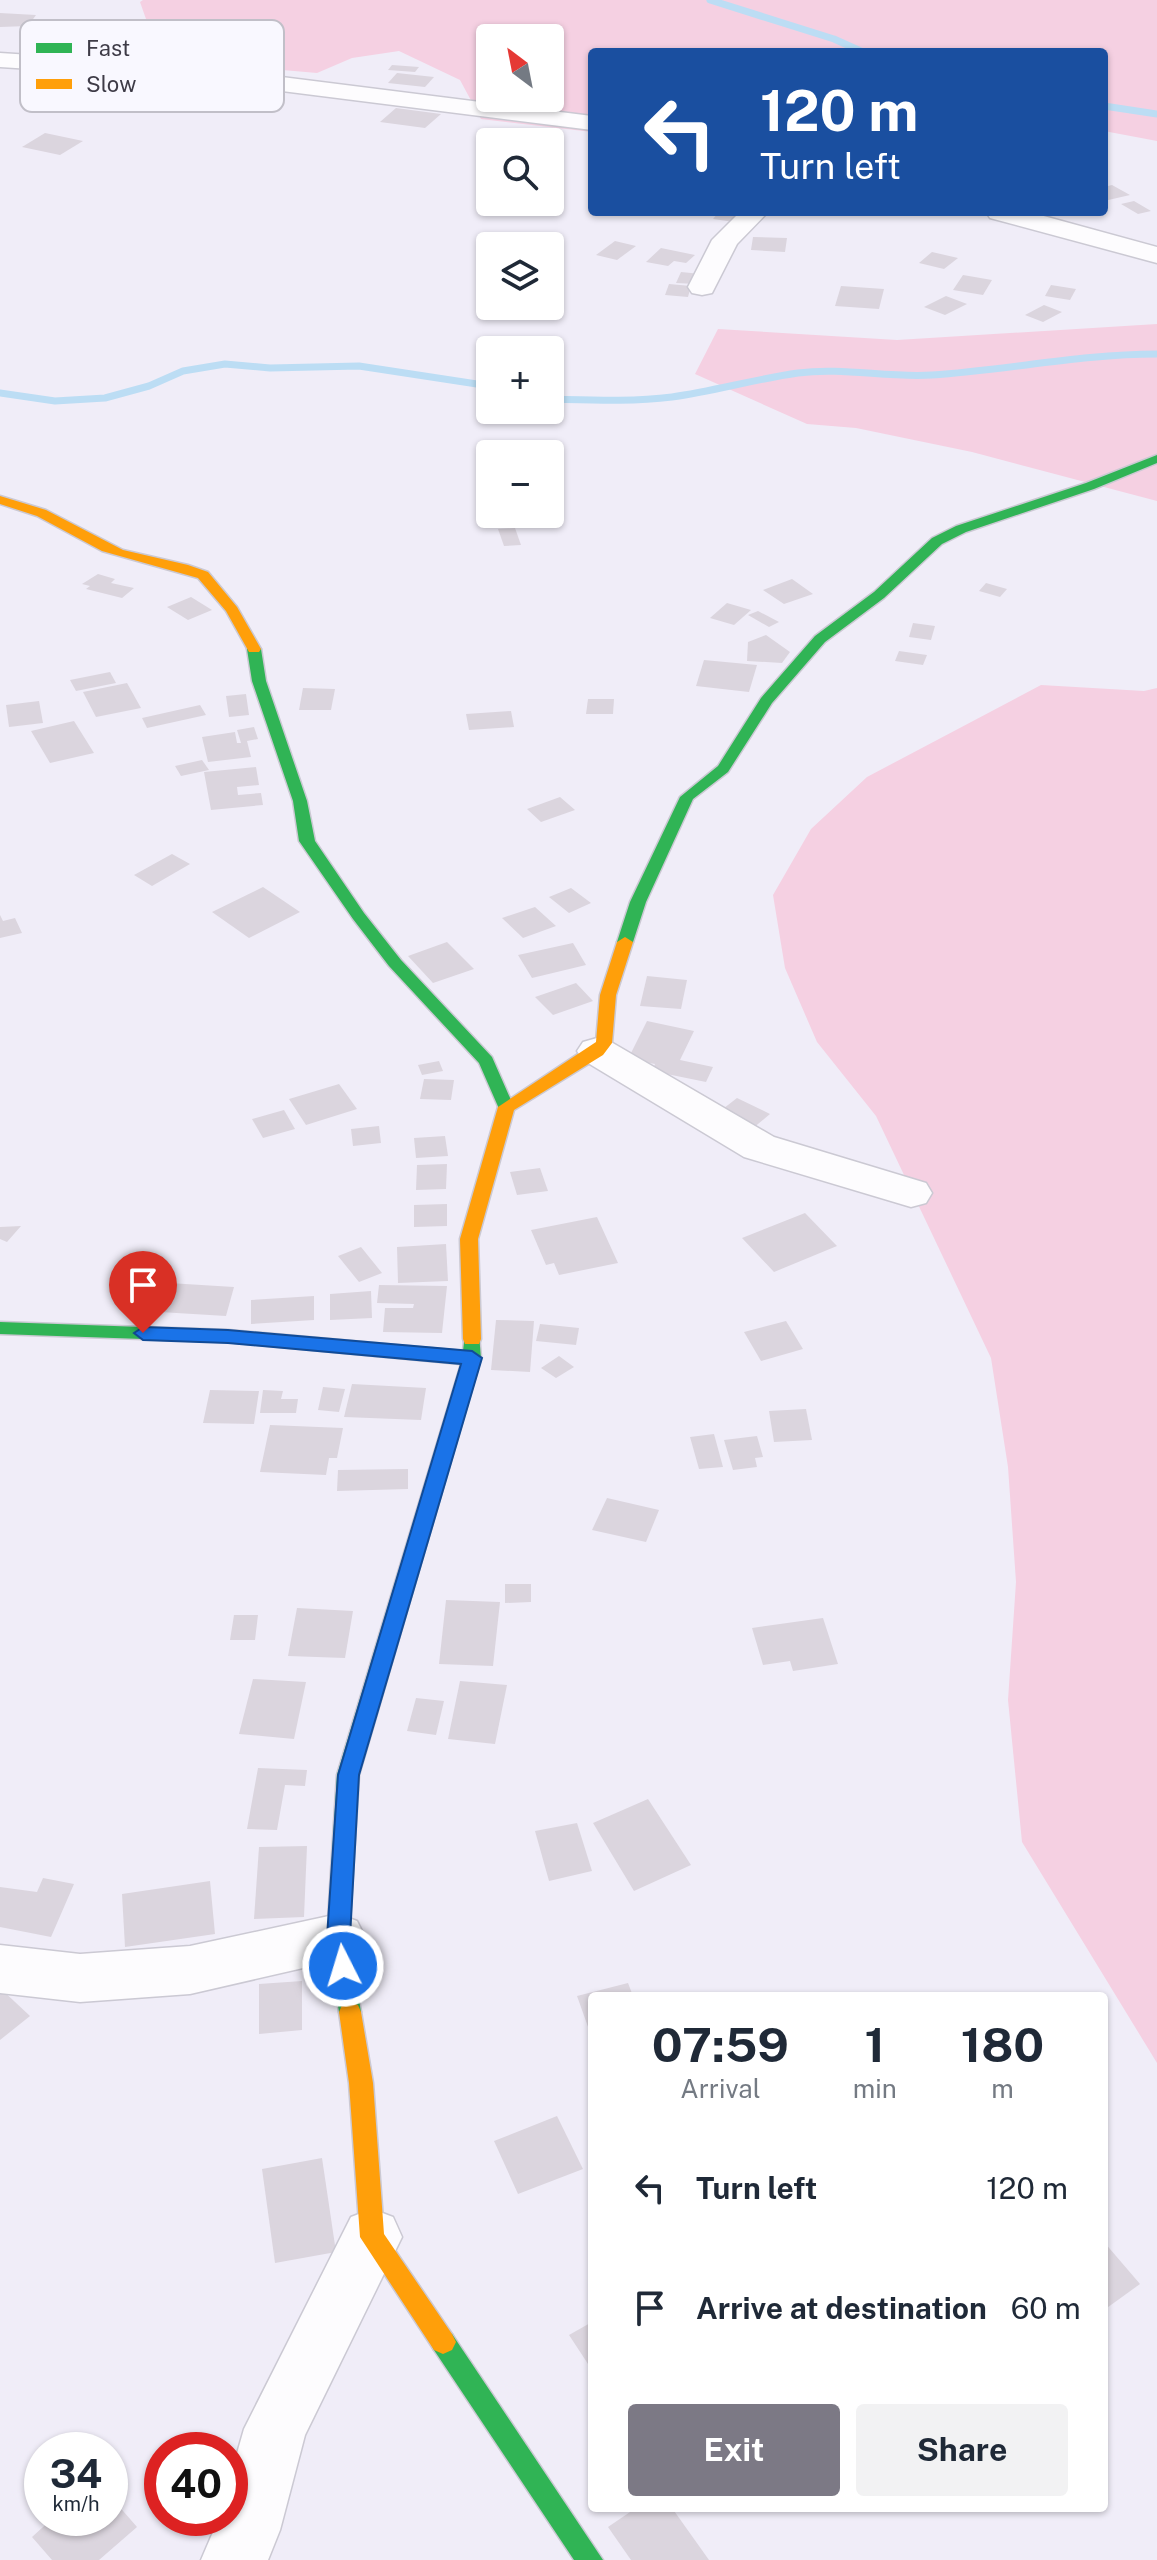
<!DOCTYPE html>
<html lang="en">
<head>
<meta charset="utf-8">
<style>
  :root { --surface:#fff; --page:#f2f2f3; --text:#1f2937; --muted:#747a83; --accent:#7c7985 }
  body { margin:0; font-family:"Public Sans",sans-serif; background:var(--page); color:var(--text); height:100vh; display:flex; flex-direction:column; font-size:30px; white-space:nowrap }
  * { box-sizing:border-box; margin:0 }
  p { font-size:26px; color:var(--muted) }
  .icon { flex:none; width:44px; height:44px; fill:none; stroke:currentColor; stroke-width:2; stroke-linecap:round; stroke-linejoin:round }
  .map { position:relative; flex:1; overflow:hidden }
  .details { position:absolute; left:588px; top:1992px; width:520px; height:520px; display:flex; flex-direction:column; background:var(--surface); border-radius:8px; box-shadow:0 2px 6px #0004 }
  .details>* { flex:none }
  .hud { position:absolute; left:588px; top:48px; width:520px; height:168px; border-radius:8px; box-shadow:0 2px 6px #0004; background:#1a4fa0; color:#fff; overflow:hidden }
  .needle { width:52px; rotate:328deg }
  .tools { position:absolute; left:476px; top:24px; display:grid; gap:16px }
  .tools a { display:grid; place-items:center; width:88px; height:88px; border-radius:8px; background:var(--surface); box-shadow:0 2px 6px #0004; font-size:40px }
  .speed { position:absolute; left:24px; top:2432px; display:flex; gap:16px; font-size:40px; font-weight:700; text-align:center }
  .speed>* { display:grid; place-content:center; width:104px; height:104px; border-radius:50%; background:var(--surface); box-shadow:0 2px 6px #0004; line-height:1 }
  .speed small { font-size:20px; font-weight:400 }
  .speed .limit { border:12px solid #d22; background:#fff; color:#111 }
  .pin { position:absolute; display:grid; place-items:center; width:68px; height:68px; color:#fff; margin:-82px -34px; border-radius:50% 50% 50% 0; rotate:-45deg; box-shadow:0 0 8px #0007 }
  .pin .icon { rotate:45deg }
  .me { position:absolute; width:88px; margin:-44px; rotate:355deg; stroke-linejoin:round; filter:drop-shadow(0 0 6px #0008) }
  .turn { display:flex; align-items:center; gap:28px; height:168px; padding:0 40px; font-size:36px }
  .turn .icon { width:104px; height:104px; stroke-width:2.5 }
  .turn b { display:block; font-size:56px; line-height:68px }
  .eta { display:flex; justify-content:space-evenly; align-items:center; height:136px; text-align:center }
  .eta b { font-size:48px; font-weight:700; line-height:56px }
  .cta { display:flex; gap:16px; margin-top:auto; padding:16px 40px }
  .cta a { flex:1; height:92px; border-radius:8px; background:var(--accent); color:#fff; font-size:32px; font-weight:700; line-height:92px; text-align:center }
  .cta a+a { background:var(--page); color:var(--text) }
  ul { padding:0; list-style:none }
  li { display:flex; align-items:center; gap:24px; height:120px; padding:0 40px }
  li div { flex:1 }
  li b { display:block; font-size:30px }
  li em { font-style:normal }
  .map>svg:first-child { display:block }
  .green { fill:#f5d0e2; fill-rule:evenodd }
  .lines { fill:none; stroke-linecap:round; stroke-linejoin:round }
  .stream { stroke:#bcddf4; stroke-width:7 }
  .building { fill:#dbd5de }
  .street-casing { stroke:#cbc9d3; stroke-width:3 }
  .fast-casing { stroke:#cbc9d3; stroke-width:3 }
  .slow-casing { stroke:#cbc9d3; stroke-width:3 }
  .street { fill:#fdfcfe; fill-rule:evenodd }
  .fast { fill:#30b455; fill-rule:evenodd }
  .slow { fill:#ff9f0a; fill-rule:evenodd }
  .route { fill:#1a73e8; stroke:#114b97; stroke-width:2 }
  .key { fill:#f9f8ff; stroke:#c1bfc8; stroke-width:2 }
  .key-label { font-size:22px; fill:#3e3b47 }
</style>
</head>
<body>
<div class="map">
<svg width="1157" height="2560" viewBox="0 0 1157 2560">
  <rect width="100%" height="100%" fill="#f0edf8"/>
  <g class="green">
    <path d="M143,0H1157V141L1104,131V52H592V132L481,119L460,80L399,51L352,58L317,73L271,69L228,61L146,19L140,2ZM490,38H550V98H490Z"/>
    <path d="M1157,324V501L972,452L856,428L807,424L695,374L718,329L897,340Z"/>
    <path d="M1041,685L1144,691L1157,688V2063L1022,1842L1008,1700L1016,1582L1008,1467L991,1358L876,1116L817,1042L785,968L773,895L811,829L867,777Z"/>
  </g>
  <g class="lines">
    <g class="stream">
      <path d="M710,0L834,39L863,52"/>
      <path d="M1104,106L1157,114"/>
      <path d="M0,393L55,401L105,398L149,386L183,371L225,364L270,368L359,366L490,386"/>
      <path d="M550,399C591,400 632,402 672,397C714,391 756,379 798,373C843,367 887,378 932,375C1008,370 1081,354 1157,354"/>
    </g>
  </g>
  <g class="building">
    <path d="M0,13L36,15L28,26L0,27Z"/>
    <path d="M392,65L419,67L415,72L388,70Z"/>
    <path d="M397,73L434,77L425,87L388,83Z"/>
    <path d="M396,108L441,114L425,128L380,122Z"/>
    <path d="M45,133L83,141L60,155L22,147Z"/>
    <path d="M1112,185L1130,195L1104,201V187Z"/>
    <path d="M1134,201L1151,211L1138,214L1121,204Z"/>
    <path d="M719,212H726L748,215L741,223L713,219Z"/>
    <path d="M753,237L787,238L785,252L751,250Z"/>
    <path d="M615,241L636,246L617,260L596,255Z"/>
    <path d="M661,248L695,255L686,263L674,261L668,266L646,262Z"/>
    <path d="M932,252L958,258L944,269L919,263Z"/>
    <path d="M681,272L701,274L696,284L676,283Z"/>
    <path d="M963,275L992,280L983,295L953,290Z"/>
    <path d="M669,284L691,286L688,297L665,295Z"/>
    <path d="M1051,285L1076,289L1070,300L1045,296Z"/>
    <path d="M841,286L884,289L879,309L835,306Z"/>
    <path d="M946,296L967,304L945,315L924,307Z"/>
    <path d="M1044,305L1062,312L1043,322L1025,315Z"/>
    <path d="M515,528L521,545L504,546L498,529Z"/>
    <path d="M98,574L115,579L111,583L134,588L122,598L86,589L90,586L82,584Z"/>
    <path d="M792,579L813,594L784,604L763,590Z"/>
    <path d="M986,583L1007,589L1000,597L979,591Z"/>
    <path d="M191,597L212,610L188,620L167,607Z"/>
    <path d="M727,603L751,610L734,625L710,618Z"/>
    <path d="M758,611L779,622L769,627L748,615Z"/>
    <path d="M913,623L935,626L931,640L909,637Z"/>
    <path d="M766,635L790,652L782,663L747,661L748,642Z"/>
    <path d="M899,651L927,655L923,665L895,661Z"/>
    <path d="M704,660L757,665L749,692L696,686Z"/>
    <path d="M110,672L116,683L76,691L70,680Z"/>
    <path d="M127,683L141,708L96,717L83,692Z"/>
    <path d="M303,688L335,689L331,710H299Z"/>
    <path d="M246,694L249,715L229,717L226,696Z"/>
    <path d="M588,699H614L613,714H586Z"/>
    <path d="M39,701L43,723L9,727L6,705Z"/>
    <path d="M200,705L206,715L147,728L142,718Z"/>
    <path d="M511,711L514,727L469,730L466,714Z"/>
    <path d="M74,721L94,753L50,763L31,731Z"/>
    <path d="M254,727L258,739L247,741L251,757L208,762L202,737L235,732L237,743H241L237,730Z"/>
    <path d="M202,760L209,770L181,776L175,766Z"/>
    <path d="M256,767L259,785L237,787L238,795L261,793L263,805L211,810L204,772Z"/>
    <path d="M560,797L575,810L541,822L527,809Z"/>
    <path d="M172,854L190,864L152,886L134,875Z"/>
    <path d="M263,887L300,912L249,938L212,912Z"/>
    <path d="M571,888L591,903L569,913L549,897Z"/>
    <path d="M535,907L556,926L523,938L502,918Z"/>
    <path d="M0,915L3,921L15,918L22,933L0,938Z"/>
    <path d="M447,942L474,969L433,983L408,956Z"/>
    <path d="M573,943L586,965L532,978L518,955Z"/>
    <path d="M647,976L687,980L681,1009L640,1006Z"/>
    <path d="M576,983L593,1001L553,1015L535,997Z"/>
    <path d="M647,1021L694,1031L680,1060L713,1067L706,1082L652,1071L655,1064L628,1059Z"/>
    <path d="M439,1061L443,1071L422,1075L418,1065Z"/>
    <path d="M424,1079L454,1080L451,1100L420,1099Z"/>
    <path d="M339,1084L357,1109L306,1125L289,1099Z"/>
    <path d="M737,1098L770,1114L752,1129L719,1112Z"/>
    <path d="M284,1110L295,1129L263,1138L252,1119Z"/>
    <path d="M379,1126L381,1143L353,1146L351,1129Z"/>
    <path d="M445,1136L448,1156L416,1158L414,1138Z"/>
    <path d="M447,1164L446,1189L416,1190L417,1165Z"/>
    <path d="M540,1168L548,1191L517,1195L510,1172Z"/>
    <path d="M447,1204V1226L414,1227V1205Z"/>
    <path d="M805,1213L837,1246L774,1272L742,1238Z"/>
    <path d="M597,1217L618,1263L559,1275L554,1263L546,1265L531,1230Z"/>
    <path d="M21,1226L7,1242L0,1239V1227Z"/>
    <path d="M446,1244L448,1281L398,1283L397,1247Z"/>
    <path d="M361,1247L382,1273L359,1282L338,1256Z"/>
    <path d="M169,1283L234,1287L226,1316L160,1312Z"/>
    <path d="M379,1285L447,1286L442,1333L383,1332L385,1308H413L414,1304L377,1303Z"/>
    <path d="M371,1291L372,1318L330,1320V1294Z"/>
    <path d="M314,1296V1320L251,1324V1300Z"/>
    <path d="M496,1320L534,1321L530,1372L491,1370Z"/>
    <path d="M786,1321L803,1349L761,1361L744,1332Z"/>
    <path d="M540,1324L579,1328L576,1345L536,1341Z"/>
    <path d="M559,1356L574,1367L556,1378L541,1368Z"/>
    <path d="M352,1384L426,1388L421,1420L344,1417Z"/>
    <path d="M323,1387L345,1389L339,1412L318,1410Z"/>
    <path d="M210,1390L259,1391L254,1424L203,1423Z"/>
    <path d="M263,1390L283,1391L281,1399H298L296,1413H260Z"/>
    <path d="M806,1409L812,1440L774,1442L769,1411Z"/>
    <path d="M270,1425L343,1428L337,1458H329L326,1475L260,1472Z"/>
    <path d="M714,1434L723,1467L699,1469L690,1437Z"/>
    <path d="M757,1436L763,1457L755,1458L757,1467L733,1470L724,1440Z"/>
    <path d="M408,1469V1489L337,1491L338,1470Z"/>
    <path d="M607,1498L659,1510L646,1542L592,1530Z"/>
    <path d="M505,1584H531V1602L505,1603Z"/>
    <path d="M446,1600L500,1602L493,1666L439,1664Z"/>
    <path d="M297,1608L353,1611L345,1658L288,1656Z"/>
    <path d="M234,1615H258L255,1640H230Z"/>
    <path d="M823,1618L838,1664L793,1671L790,1661L763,1665L752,1628Z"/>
    <path d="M253,1679L306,1682L294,1739L239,1734Z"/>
    <path d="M460,1681L507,1685L495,1744L448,1739Z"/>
    <path d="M416,1698L444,1701L436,1735L407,1731Z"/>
    <path d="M258,1768L307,1770L305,1786L285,1785L277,1830L247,1829Z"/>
    <path d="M648,1799L691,1865L634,1891L593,1823Z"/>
    <path d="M577,1823L592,1871L549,1881L535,1831Z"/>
    <path d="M307,1846L304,1917L254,1919L259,1847Z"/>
    <path d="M43,1878L74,1884L51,1937L0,1927V1887L37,1892Z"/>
    <path d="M210,1881L215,1934L125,1947L122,1894Z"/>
    <path d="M302,1981V2030L259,2034V1984Z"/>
    <path d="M628,1983L633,1996H592V2038L577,1996Z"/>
    <path d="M0,1988L30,2016L0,2040Z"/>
    <path d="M557,2116L583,2169L518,2194L494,2141Z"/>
    <path d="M322,2158L336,2252L275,2263L262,2169Z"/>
    <path d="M1104,2242L1140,2284L1104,2310Z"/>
    <path d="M592,2322V2370L569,2335Z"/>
    <path d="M110,2496L137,2527L99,2560H52L32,2537L53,2518H110Z"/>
    <path d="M636,2508H672L709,2560H631L608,2527Z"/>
  </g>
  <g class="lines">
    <g class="street-casing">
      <g id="street">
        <path d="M0,53L186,65L592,116V130L186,79L0,67Z"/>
        <path d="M740,212H768L737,244L712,293L702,295L692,293L688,287L712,240Z"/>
        <path d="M986,212H1029L1157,247V263L990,218Z"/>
        <path d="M597,1038L611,1042L774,1137L926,1183L932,1193L926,1203L911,1207L744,1157L583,1060L577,1051L583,1042Z"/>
        <path d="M338,1914L357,1921L365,1937L357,1953L338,1960L190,1994L80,2002L0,1993V1945L80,1954L190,1946Z"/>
        <path d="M372,2209L393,2217L402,2237L305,2435L280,2530L268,2560H201L219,2518H230V2478L244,2429L351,2217Z"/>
      </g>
    </g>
    <g class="fast-casing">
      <g id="fast">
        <path d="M1157,455V463L1094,489L966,532L942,544L884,598L825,642L772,703L728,772L693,799L646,902L633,942L625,947L619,945L617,942L630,902L680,797L718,766L761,698L815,636L874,592L932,538L956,526L1086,483Z"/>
        <path d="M254,645L261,649L266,681L307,801L315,841L364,913L401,960L492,1057L514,1107L512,1111H500L479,1063L389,966L353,919L299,841L293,801L252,681L247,649Z"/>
        <path d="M0,1322L228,1330L463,1351L465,1334H479L481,1358L359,1775L349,1937L361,2012L358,2019L350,2022L342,2019L339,2012L327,1937L337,1775L461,1364L228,1342L0,1334Z"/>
        <path d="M443,2330L452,2334L603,2560H574L434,2350L430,2342L434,2334Z"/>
      </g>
    </g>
    <g class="slow-casing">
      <g id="slow">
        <path d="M0,496L46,510L123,550L188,565L208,572L237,607L261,649L259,652H249L226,611L198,578L102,551L37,516L0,504Z"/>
        <path d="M625,937L633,942L616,995L612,1043L603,1055L514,1110L478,1239L481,1339L479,1344H465L463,1339L460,1239L498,1107L596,1042L600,995L617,942Z"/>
        <path d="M350,2002L358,2005L361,2012L373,2083L384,2234L452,2334L456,2342L452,2350L443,2354L434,2350L360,2237L349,2083L339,2012L342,2005Z"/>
      </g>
    </g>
    <use href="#street" class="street"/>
    <use href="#fast" class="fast"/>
    <use href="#slow" class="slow"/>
  </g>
  <path class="route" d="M143,1327L228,1330L472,1351L482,1358L359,1775L350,1937L354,1966L351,1973L343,1976L335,1973L327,1937L338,1775L461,1364L228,1343L143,1340L134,1333Z"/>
  <rect x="20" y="20" width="264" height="92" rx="12" class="key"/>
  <rect x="36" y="43" width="36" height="10" fill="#30b455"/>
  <rect x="36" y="79" width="36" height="10" fill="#ff9f0a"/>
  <g class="key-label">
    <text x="86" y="56">Fast</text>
    <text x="86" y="92">Slow</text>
  </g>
</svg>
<div class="tools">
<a><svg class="needle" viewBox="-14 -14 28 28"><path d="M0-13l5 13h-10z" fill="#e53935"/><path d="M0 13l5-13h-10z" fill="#747a83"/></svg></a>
<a><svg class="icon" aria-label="search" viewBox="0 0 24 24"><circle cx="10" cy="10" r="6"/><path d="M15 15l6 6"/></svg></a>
<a><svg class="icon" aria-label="layers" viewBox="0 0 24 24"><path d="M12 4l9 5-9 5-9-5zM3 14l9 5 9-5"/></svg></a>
<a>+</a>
<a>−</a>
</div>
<div class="speed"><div>34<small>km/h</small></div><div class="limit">40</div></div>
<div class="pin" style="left:143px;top:1333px;background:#d93025"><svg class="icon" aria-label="arrive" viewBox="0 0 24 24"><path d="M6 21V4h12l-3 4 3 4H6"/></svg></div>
<svg class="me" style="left:343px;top:1966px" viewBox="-20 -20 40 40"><circle r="17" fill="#1a73e8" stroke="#fff" stroke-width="3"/><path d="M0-11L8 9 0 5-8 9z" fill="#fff"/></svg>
<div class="hud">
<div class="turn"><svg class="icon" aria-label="left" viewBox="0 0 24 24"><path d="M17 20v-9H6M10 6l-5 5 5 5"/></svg><div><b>120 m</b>Turn left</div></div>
</div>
<section class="details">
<div class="eta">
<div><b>07:59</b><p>Arrival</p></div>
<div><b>1</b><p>min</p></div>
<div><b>180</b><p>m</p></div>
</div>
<ul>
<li><svg class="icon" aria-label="left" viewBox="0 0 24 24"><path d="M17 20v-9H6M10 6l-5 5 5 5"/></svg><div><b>Turn left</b></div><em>120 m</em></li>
<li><svg class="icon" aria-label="arrive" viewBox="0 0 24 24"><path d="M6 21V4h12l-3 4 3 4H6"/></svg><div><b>Arrive at destination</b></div><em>60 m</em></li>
</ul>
<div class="cta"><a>Exit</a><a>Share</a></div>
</section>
</div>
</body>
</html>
